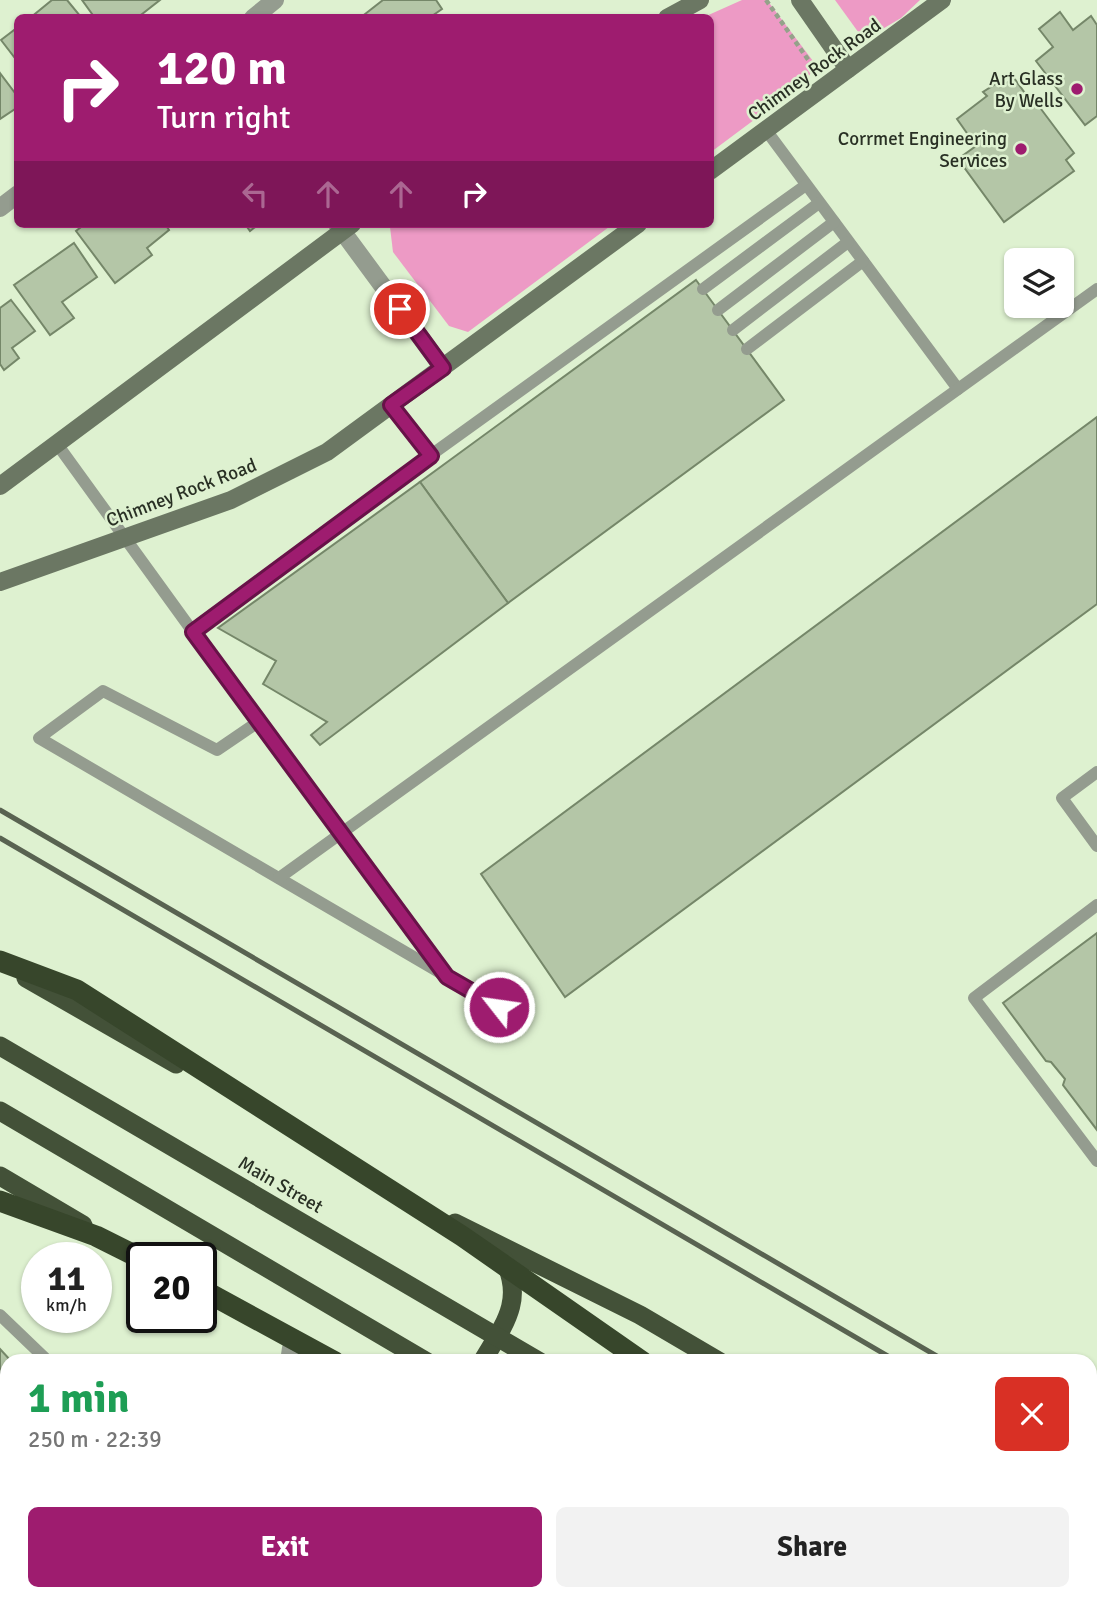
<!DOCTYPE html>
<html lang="en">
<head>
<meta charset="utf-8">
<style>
  :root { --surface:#fff; --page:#f2f2f2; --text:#222; --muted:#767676; --accent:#9e1c6f }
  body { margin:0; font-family:Signika,sans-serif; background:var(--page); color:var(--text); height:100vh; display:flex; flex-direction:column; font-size:26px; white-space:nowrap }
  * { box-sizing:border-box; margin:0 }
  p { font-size:23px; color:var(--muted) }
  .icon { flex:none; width:38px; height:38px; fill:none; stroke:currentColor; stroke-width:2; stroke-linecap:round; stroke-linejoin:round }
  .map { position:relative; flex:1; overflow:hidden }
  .details { position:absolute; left:0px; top:1354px; width:1097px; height:247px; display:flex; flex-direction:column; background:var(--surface); border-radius:21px 21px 0 0; box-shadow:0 2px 5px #0004 }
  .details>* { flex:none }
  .top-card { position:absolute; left:14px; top:14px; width:700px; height:214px; border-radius:10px; box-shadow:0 2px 5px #0004; background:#9e1c6f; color:#fff; overflow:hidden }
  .buttons { position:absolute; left:1004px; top:248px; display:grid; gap:14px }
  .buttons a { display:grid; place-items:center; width:70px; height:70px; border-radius:10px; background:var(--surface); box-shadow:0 2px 5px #0004; font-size:35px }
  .speed { position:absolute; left:21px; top:1242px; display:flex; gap:14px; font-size:35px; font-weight:700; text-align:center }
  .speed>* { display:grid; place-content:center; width:91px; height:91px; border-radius:50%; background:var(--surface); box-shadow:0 2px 5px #0004; line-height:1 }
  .speed small { font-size:18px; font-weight:400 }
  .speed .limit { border:4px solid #111; border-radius:10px; background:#fff; color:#111 }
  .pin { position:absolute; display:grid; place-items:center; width:60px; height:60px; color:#fff; margin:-30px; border:4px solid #fff; border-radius:50%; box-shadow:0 2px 7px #0007 }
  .me { position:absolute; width:77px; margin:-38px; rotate:300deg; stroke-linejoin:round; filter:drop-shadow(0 0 5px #0008) }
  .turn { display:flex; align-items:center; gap:24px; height:147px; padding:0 28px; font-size:32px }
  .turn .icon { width:91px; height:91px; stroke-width:2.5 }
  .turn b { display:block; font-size:49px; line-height:60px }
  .lanes { display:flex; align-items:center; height:66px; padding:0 28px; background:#0003; justify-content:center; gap:35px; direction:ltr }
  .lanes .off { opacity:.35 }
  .round { display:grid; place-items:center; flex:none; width:74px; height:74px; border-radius:10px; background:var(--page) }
  .summary { display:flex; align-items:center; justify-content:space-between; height:119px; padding:0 28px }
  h1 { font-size:42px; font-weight:700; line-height:52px; color:#1e9e55 }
  .cta { display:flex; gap:14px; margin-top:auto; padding:14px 28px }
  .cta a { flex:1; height:80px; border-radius:10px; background:var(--accent); color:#fff; font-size:28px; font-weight:700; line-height:80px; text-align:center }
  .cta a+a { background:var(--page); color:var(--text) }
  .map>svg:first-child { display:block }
  .forest { fill:#ed9ac5 }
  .building { fill:#b4c6a7; stroke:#758769; stroke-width:2 }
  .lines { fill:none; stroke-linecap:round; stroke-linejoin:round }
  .path { stroke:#94a28a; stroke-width:4.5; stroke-dasharray:5 3.5; stroke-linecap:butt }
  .service { stroke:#949c8f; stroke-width:12 }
  .minor { stroke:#949c8f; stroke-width:18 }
  .secondary { stroke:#6b7763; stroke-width:18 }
  .trunk { stroke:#435138; stroke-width:19 }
  .motorway { stroke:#37462b; stroke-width:21 }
  .rail { stroke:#596351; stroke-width:5 }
  .trunk-bridge { stroke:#435138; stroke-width:19 }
  .motorway-bridge { stroke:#37462b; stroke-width:21 }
  .route-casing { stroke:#671248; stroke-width:18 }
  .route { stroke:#9e1c6f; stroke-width:12 }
  .poi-dot { fill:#9e1c6f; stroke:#def1d0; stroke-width:2.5 }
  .labels { text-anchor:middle; stroke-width:5; stroke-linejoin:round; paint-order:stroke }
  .street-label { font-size:19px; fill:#293024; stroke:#def1d0 }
  .poi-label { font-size:19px; fill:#293024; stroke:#def1d0; text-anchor:end }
</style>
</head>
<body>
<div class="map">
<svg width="1097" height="1600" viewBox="0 0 1097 1600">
  <rect width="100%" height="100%" fill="#def1d0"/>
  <g class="forest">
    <path d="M742,0H767L816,65L805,82L711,152L710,18L704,17Z"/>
    <path d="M835,0H920L901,18L864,40Z"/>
    <path d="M394,224H613L468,332L449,326L393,252L390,227Z"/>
  </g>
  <g class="building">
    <path d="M52,0H67L81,17L30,18Z"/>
    <path d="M82,0H160L137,18H95Z"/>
    <path d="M383,0H436L442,9L429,18H360Z"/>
    <path d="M1060,12L1073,30L1091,16L1097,25V116L1085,125L1036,61L1053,47L1039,29Z"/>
    <path d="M18,27V62L1,40Z"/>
    <path d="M0,73L18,97V107L0,119Z"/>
    <path d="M1014,78L1035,107L1038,105L1074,153L1066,160L1074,171L1004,222L958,159L976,146L957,119L987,96L983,92L997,83L1000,87Z"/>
    <path d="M85,224H165L169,230L147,248L152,255L115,283L76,231Z"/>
    <path d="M245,224H259L250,231Z"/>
    <path d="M74,243L97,277L62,302L74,318L50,335L14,285Z"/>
    <path d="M696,280L784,400L508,603L420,482Z"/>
    <path d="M11,300L35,331L12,348L19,358L4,370L0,364V308Z"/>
    <path d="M1097,417V604L565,997L481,874Z"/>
    <path d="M420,482L508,603L320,745L311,735L327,722L263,684L276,661L218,628Z"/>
    <path d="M1097,933V1130L1063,1085L1065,1079L1051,1062L1046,1061L1003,1003Z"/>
    <path d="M0,1349L12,1362H7V1529L0,1536Z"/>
    <path d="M349,1594H407L416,1600H359Z"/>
  </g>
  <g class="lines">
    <g class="path">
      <path d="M766,0L814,68"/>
      <path d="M0,1552L7,1544"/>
    </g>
    <g class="service">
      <path d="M766,130L958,389"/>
      <path d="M703,289L819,203"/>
      <path d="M718,310L834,222"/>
      <path d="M733,330L848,242"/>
      <path d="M747,349L863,261"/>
      <path d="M392,406L431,455"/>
      <path d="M57,444L340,835L443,972"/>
      <path d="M193,632L431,455L806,185"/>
      <path d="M258,722L217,750L103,691L39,738L499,1007"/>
      <path d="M1097,772L1062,798L1097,846"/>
      <path d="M279,878L1097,289"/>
      <path d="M1097,905L974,998L1097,1161"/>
      <path d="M0,1315L49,1362"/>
      <path d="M307,1594L317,1600"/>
      <path d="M457,1594L468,1600"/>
      <path d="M8,1600L13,1594"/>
      <path d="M257,1600L261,1594"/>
    </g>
    <g class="minor">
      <path d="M253,18L275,0"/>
      <path d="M0,208L18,194"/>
      <path d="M337,224L443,368"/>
      <path d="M289,1362L291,1348"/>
      <path d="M141,1600L147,1594"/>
    </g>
    <g class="secondary">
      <path d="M800,0L848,69"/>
      <path d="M667,18L700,0"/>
      <path d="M710,171L942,0"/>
      <path d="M0,486L352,224"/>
      <path d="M0,582L231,500L327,452L638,224"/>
    </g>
    <g class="trunk">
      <path d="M26,978L176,1064"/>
      <path d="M0,1111L427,1362"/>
      <path d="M0,1176L83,1225"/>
      <path d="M455,1223L640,1315L720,1362"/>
      <path d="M482,1362C503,1326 525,1301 504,1260"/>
      <path d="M1090,1577L1097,1581"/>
      <path d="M679,1594L689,1600"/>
      <path d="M826,1594L836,1600"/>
      <path d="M954,1594L964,1600"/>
    </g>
    <g class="motorway">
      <path d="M201,1289L335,1362"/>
      <path d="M778,1594L789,1600"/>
      <path d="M1017,1594L1027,1600"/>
    </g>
    <g class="rail">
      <path d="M0,810L947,1362"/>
      <path d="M0,838L898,1362"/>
      <path d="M1090,1445L1097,1449"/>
      <path d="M1090,1473L1097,1477"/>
    </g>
    <path class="trunk-bridge" d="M0,1046L540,1362"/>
    <g class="motorway-bridge">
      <path d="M0,961L77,990L462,1236L643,1362"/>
      <path d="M0,1201L96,1236L142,1259"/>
    </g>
  </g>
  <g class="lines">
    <g class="route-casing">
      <path id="route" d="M400,309L443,368L391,405L431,456L193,632L447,977L499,1007"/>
    </g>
    <use href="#route" class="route"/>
  </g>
  <g class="poi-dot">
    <circle cx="1077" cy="89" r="7"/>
    <circle cx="1021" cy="149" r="7"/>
  </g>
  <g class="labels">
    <g class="street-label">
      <text transform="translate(814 69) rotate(-36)" y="7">Chimney Rock Road</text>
      <text transform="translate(181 492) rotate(-21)" y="7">Chimney Rock Road</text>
      <text transform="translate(281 1184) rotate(30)" y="7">Main Street</text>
    </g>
    <g class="poi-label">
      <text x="1063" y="85">Art Glass<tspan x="1063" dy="22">By Wells</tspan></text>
      <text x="1007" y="145">Corrmet Engineering<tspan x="1007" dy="22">Services</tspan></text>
    </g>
  </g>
</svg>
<div class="buttons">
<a><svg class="icon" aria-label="layers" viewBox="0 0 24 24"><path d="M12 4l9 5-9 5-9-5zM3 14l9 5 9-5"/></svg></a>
</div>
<div class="speed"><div>11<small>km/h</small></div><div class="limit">20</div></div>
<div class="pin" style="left:400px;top:309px;background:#d93025"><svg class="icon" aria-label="arrive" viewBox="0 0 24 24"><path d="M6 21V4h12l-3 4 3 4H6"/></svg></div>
<svg class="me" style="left:499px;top:1007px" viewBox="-20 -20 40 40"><circle r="17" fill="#9e1c6f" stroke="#fff" stroke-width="3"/><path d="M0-11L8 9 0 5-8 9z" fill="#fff"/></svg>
<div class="top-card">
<div class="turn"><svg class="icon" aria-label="right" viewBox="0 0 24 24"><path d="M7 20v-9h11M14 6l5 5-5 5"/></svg><div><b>120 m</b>Turn right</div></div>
<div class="lanes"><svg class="icon off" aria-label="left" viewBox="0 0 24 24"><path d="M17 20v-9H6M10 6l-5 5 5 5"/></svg><svg class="icon off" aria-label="ahead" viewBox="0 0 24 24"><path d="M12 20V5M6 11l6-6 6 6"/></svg><svg class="icon off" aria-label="ahead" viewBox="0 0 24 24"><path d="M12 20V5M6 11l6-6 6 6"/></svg><svg class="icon" aria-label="right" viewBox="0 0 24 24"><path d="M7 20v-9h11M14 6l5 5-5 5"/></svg></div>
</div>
<section class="details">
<div class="summary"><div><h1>1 min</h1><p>250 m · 22:39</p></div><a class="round" style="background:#d93025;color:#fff"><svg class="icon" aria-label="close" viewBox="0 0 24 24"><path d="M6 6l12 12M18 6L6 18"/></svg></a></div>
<div class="cta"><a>Exit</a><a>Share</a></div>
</section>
</div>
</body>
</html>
